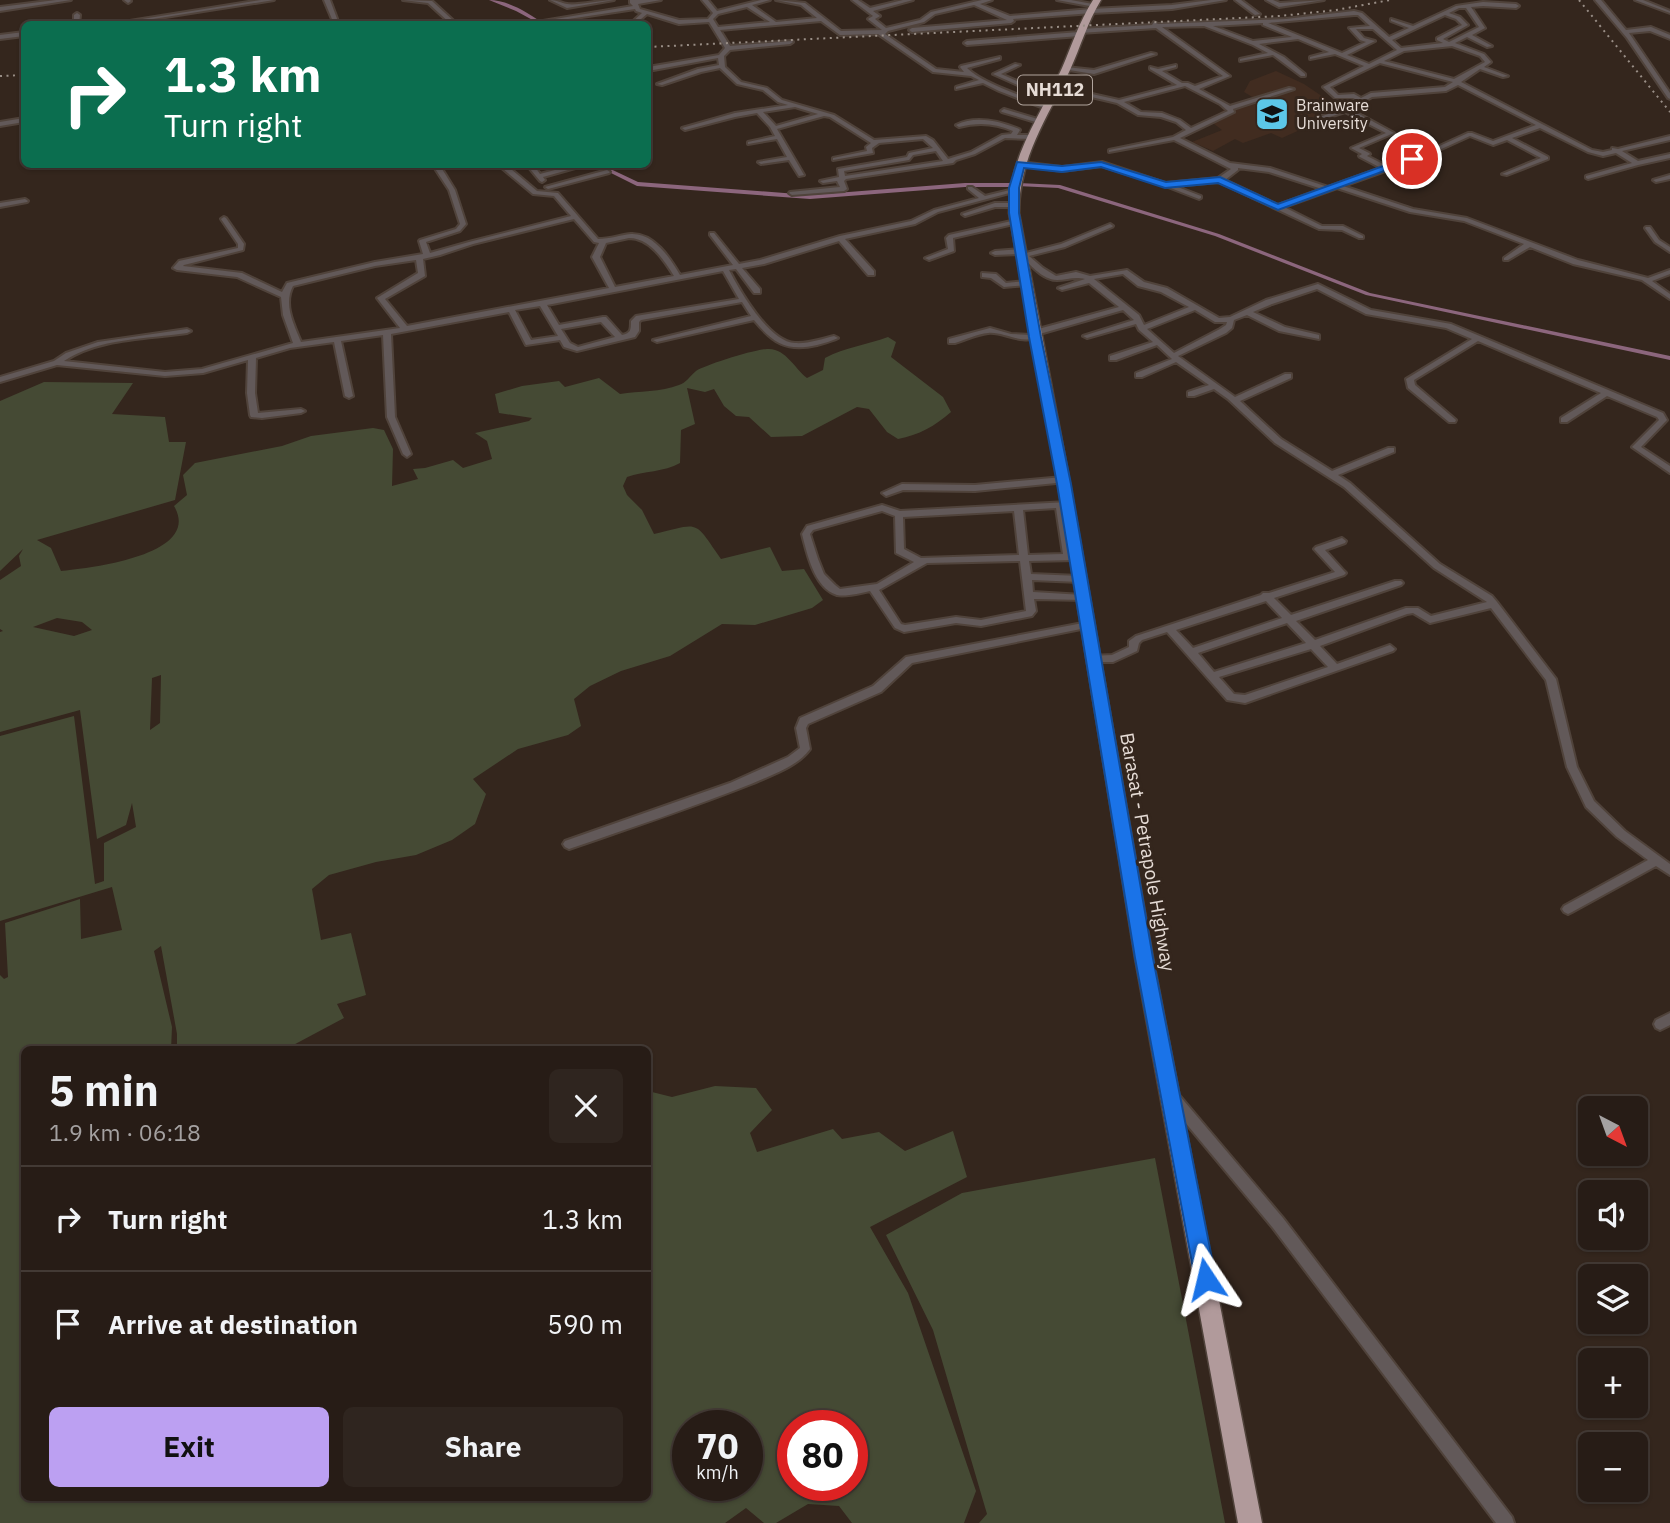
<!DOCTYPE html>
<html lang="en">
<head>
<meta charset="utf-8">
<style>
  :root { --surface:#271c16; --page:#2f251f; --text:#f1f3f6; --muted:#a4a1a1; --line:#433a35; --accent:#bca0f2 }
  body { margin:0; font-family:"IBM Plex Sans",sans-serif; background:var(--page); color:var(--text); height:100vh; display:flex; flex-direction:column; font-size:26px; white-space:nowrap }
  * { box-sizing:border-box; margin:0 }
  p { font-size:23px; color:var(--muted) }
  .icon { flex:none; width:38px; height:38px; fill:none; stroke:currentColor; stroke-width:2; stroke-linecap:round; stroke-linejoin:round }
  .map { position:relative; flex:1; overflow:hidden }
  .sheet { position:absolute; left:21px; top:1046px; width:630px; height:455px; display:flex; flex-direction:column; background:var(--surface); border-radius:10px; box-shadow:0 2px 5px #0004,0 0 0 2px var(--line) }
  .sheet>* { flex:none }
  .hud { position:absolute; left:21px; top:21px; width:630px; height:147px; border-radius:10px; box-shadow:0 2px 5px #0004,0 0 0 2px var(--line); background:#0b6e4f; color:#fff; overflow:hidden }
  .needle { width:46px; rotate:139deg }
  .controls { position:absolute; left:1578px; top:1096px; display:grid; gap:14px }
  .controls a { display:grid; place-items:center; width:70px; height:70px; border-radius:10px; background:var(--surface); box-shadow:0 2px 5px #0004,0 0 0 2px var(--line); font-size:35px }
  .speed { position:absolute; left:672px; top:1410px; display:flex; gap:14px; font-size:35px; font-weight:700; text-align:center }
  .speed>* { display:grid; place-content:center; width:91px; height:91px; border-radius:50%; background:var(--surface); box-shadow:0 2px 5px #0004,0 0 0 2px var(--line); line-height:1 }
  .speed small { font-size:18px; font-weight:400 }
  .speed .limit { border:10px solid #d22; background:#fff; color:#111 }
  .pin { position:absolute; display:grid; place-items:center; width:60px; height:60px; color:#fff; margin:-30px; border:4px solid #fff; border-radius:50%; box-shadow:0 2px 7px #0007 }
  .me { position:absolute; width:77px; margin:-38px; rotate:350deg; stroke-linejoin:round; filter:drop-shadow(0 0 5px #0008) }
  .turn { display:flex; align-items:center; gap:24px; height:147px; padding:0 28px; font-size:32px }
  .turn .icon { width:91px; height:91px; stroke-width:2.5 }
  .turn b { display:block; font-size:49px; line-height:60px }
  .round { display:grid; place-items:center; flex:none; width:74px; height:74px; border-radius:10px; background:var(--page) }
  .headline { display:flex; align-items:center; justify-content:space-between; height:119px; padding:0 28px }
  h1 { font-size:42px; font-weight:700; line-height:52px }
  .primary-button { display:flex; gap:14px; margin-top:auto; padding:14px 28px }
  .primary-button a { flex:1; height:80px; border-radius:10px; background:var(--accent); color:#111; font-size:28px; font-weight:700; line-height:80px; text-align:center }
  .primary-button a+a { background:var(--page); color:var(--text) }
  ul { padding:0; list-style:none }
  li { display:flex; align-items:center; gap:21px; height:105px; padding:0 28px; border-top:2px solid var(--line) }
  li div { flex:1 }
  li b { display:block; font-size:26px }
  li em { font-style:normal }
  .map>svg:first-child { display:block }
  .built { fill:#412c20 }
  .green { fill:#454a34; fill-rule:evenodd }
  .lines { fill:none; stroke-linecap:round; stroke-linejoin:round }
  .canal { fill:#8c667d; fill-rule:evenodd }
  .minor-casing { stroke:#50433b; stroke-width:4 }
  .highway-casing { stroke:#50433b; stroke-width:3 }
  .minor { fill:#625959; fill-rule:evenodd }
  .highway { fill:#b19a9b; fill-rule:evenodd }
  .rail { stroke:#998e86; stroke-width:2; stroke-dasharray:2 4.5; stroke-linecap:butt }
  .route { fill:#1a73e8; stroke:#114b97; stroke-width:2 }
  .labels { text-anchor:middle; stroke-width:6; stroke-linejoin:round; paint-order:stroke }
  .far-poi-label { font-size:16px; fill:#e6dcd6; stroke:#34261d; text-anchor:start }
  .shield { fill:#34261d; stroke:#b1a59e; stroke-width:2 }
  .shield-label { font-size:18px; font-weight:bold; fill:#e6dcd6 }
  .street-label { font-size:19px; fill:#e6dcd6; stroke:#34261d }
</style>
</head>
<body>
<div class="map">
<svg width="1670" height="1523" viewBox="0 0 1670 1523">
  <rect width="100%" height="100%" fill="#34261d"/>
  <path class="built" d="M1276,71L1304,84L1341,109L1309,121L1313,124L1282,138L1271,133L1243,143L1235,139L1213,151L1192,142L1222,130L1209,120L1228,107L1254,98L1244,92L1250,81Z"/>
  <g class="green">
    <path d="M888,337L896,342L891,357L943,397L951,412C935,426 919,435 898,439L887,432L869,409L857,407L802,436L771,437L749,417L736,416L724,406L714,389L705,392L687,388L695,424L681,430L680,463C664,472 644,471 627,477L623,486L627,495L642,510L654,534C701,523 693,519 721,559L770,547L782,571L804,569L823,600L812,608L755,625L722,624L670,656L621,671L590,686L574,699L581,726L568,735L518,749L473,779L486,794L475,824L452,840L416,855L376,862L329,875L312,889L321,940L351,933L366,995L337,1004L344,1018L284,1050H177V1034L161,946L154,951L172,1027L171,1050H24V1498H648V1091L672,1097L715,1086L756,1088L772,1110L750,1133L757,1152L833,1129L842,1139L879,1132L905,1151L953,1131L967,1177L870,1227L908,1293L976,1491L964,1523H852L839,1506L808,1504L776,1523H764L746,1508L725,1523H0V975L4,979L8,977L5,923L80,899L81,939L122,930L112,887L0,921V736L74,716L95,884L104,881V843L136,827L132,803L126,825L97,839L80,710L0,732V632L3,631L0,629V580L21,566L19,556L23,549L0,571V401L44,382L133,383L112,414L165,417L169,442H186L175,500L37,540L51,548L61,571C91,568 203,555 174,506L187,495L183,475L195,463L282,446L311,436L373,428L384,430L393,449L392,486L418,479L413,469L425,468L453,460L463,468L492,459L487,441L475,433L529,421L532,418L499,413L495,394L522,386L559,381L565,387L599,378L620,394C639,391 661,392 679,385C686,383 690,376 696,371C705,365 758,348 769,349C786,349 795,369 807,378L823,370L825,358C845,347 867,345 888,337ZM57,618L82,622L92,630L74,636L33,627ZM161,675L160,723L150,730L152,678ZM747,1426V1486H688V1426ZM793,1426H852V1486H793Z"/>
    <path d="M1155,1158L1225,1523H979L987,1514L933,1330L886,1235L962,1193Z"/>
  </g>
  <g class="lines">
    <g class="canal">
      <path d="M489,0C508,0 529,13 544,24H540L516,11Z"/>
      <path d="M593,164H600L638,182L810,195L965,183H1010L1013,185L1010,187H965L810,199L637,186Z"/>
      <path d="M1019,183L1060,185L1219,234L1370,293L1670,356V360L1366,295L1215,236L1058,188L1017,186L1016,185Z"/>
    </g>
    <g class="minor-casing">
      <g id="minor">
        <path d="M56,0H71L0,11V7Z"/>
        <path d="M124,0H130L131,1L128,3Z"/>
        <path d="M261,0H274L121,24H111Z"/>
        <path d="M324,0H330L339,24H334Z"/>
        <path d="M403,0L432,1L457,24H451L428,3Z"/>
        <path d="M550,0C557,0 561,3 567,4C576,6 601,0 614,0L567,8Z"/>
        <path d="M630,0H661L638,4L640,9L679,20L708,19L713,13L702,0H708L717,11L761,0H770L752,5L776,22L817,18L801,5L776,0L805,3L841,31L882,30L868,19L873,16L852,0H858L870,8L903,0H913L873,11L880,16L875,19L886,28L920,20L931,12L982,0H992L980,4L1010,16L1091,9L1172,5L1211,0H1226L1172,9L1092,13L1013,19L1014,21L1011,23L912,32L909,30L912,28L1007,20L974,5L935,14L924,22L888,31L885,34L936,69L964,72L960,67L961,66L1000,57V59L967,68C983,84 1026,97 1048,106L1049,107L1046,109L999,91L983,83L956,89V87L979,80L971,76L933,72L878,34L840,35L821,21L720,30L730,46L792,41L793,42L790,44L730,50L724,56L725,67L741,82L767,88L782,100L834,115L874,140L926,136L933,140L948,159L971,152L1002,135L1011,134L1013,131C995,123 978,122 959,127L956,125C976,115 999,121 1019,129L1020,130L1017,135H1032L1035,137L1032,139L1005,138L975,154L956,160L953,163L846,179L844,181L847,189L844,191L792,195L789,193L790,192L840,187L837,181L823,183L820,181L839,177L838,169L907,157L909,153L933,148L923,139L879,143L872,148L873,153L833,160V158L867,151L866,147L871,143L830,117L824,116L777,129L804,175L799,176L789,160L761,164L758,162L787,157L777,139L748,144V142L775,136L770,127L757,113L735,117L685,130L682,128L735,113L788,105L778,102L763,90L737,84L720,68L701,72L662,85L657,84L698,69L719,65L718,58L648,71V67L719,55L725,48L709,22L679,24L647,14L635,24H630L642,13L636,11L635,9L535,24H525L633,6L630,3ZM747,7L770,22L718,27L713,19L718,14ZM795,107L818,114L776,126L763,112ZM936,151L943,161L845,176L844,171L909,160L913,155Z"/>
        <path d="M1057,0H1071L1098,5L1095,7Z"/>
        <path d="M1235,0H1241L1260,14L1255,15Z"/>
        <path d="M1266,0H1273L1280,3L1324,0L1279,7Z"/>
        <path d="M1595,0H1601L1626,30L1651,27L1670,35V39L1650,31L1629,33L1670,93V99L1668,98L1627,38Z"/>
        <path d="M1635,0H1643L1670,11V13Z"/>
        <path d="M1483,2L1516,4L1519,6L1516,8L1483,6L1471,7L1485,28L1472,35L1492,46L1487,47L1467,37L1455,43L1484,54L1491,62L1484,67L1508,76L1503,77L1480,69L1461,82L1592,150L1603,152L1612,150V148L1618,149L1670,136V140L1622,151L1638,161L1670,154V158L1638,165L1588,179L1586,178V176L1632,163L1616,153L1603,156L1588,152L1540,128L1512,138L1548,157V159L1507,175L1502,174L1541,158L1507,140L1493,145L1470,136L1426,156L1394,168L1404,175V177H1400L1388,170L1343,186L1413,209L1467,218L1578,260L1648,278L1670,270V274L1652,281L1670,294V299L1642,280L1573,264L1530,247L1508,260H1504V258L1524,244L1464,221L1410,212L1337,188L1284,207L1322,226H1343L1363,236V238H1359L1342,230L1319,229L1219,182L1175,186L1201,196V198L1199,199L1168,187L1102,166L1062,171L1018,165V163L1020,162L1062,167L1102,162L1165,183L1218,178L1231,169L1174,140L1109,152V150L1173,137L1186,130L1176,122L1161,117L1138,115L1117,103L1053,88L1056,86L1119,100L1177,85L1150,69V67L1158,69L1176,65V67L1162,71L1182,83H1188L1195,86L1223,76L1156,28L1080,33L1082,34L1079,36L967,45L964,43L967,41L1079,32L1077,31L1080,29L1152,25L1154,22L1158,24L1286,19L1354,11L1362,13L1389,37L1409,28L1391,21V19L1413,26L1456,6ZM1459,8H1466L1479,27L1449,42L1443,39L1468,25L1460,17L1449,13ZM1354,15H1358L1370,26L1349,28L1360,40L1366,42L1342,53L1268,23ZM1445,15L1456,19L1462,25L1437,38V40L1443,43L1401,48L1392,40ZM1263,23V25L1292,37L1253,41L1213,26ZM1204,26L1253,45L1268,53L1240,59V61L1273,55L1301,76H1305V74L1284,57L1259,44L1298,39L1329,52L1310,57V59L1335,54L1364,66L1323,87L1335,98H1353L1357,100L1342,109L1317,118L1320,120L1345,112L1386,133L1351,148L1362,154L1359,156L1360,157L1381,168L1328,187L1270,168L1230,163L1180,138L1234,112L1233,109L1294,89L1289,88L1230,106L1199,89L1230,76L1162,27ZM1356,29H1373L1397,50L1369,64L1347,55L1375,41L1364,38ZM1452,46L1480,56L1485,62L1454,79L1384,61L1404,51ZM1380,63L1453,82L1445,87L1371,93L1361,98L1354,94L1338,95L1330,87ZM1458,85L1536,125L1493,141L1472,133H1468L1422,154L1387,166L1367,156L1370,154L1369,153L1359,148L1394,133L1350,109L1372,97L1446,91ZM1185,86L1220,104L1228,111L1191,128L1180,120L1162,113L1141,112L1124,102ZM1238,168L1269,172L1322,189L1278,205L1225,180L1238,170Z"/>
        <path d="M77,13L80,15L79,24H74V15Z"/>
        <path d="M24,32V36L0,39V35Z"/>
        <path d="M1151,53L1156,54L1094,74L1063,69L1066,67L1094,70Z"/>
        <path d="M1015,64L1020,65L1001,74L1053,97V99H1049L993,74Z"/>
        <path d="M1004,109L1041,120L1042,121L1039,123L1002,112L1001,111Z"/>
        <path d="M24,118V122L0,126V122Z"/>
        <path d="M432,164H439L455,190L466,224L460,231L426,242L430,253L469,242L571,216L554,196L533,194L497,164H505L537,191L558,193L598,239C610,239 620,235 631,234C654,233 670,258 680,275L733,265L710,235V233H714L739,264L760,260L840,236L911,221L934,210L979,198L968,189V187H972L985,196L1014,189L1017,191L938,212L915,224L845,239L874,271V275H868L839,241L764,264L742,268L760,289V293H754L736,269L729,270C740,291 769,342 795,343C808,344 822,339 834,336L838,338C832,341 824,343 817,345C786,352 773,343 754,320L657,342L653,340L751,316L742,302L641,320L639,322V331L635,337L577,351L564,347L560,340L526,345L509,312L391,334L395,417L411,454L407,457L403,454L387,417L383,335L341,341L353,396L349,398L345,396L334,342L290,348L256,358L255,393L258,413L301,409L305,411L301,413L262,418L251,417L250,415L247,393L248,360L203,373L165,376L57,365L0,382V377L54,361L66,353L98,342L187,329L191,331L187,333C147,339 98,338 64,361L165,372L202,369L293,343L283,315L281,297L237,277L177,270L173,268L179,261L238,248V244L221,219L224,217L226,218L244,244L243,250L184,265L183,266L242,273L282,292L287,283L375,262L423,254L419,241L420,240L456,229L460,224L449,190ZM574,219L594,242L599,243L592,257L609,288L407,326L385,299L425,276L423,259L440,255L473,244ZM629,238C650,238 664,260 674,276L615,287L600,257L606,243ZM416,260L418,273L377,298L400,328L301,342C294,325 283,304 293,286L375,266ZM723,271L739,299L636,316L631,321C631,330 631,333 622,335L606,317H603L559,325L547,305ZM540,306L558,336L531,340L515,310ZM601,322L615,337L578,347L570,343L561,329Z"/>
        <path d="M526,164H533L540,174L577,164L586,165L543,177L545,180L542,182L540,181Z"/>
        <path d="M607,170L610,172L609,173L548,189L545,187Z"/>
        <path d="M1670,175V179L1656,182L1653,180Z"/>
        <path d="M25,199L28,201L27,202L0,207V203Z"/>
        <path d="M995,203H1014L1017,205L1014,207H995L965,216L962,214Z"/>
        <path d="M1016,220L1019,222L1018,223L953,238L954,251L929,260L925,258L948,249L946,238L949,235Z"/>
        <path d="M1110,224L1113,226L1112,227L1065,247L1029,256L1043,268L1056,276L1076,272L1090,276L1127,270L1144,282L1167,288L1219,318L1230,317L1266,300L1318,284L1371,310L1451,324L1663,413L1667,420L1641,447L1670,466V473L1632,447L1659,420L1657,417L1607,396L1567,422H1561V418L1601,393L1478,341L1414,380L1415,385L1456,420L1455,422H1449L1408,388L1406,379L1472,339L1446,328L1366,314L1317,289L1272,304L1253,312L1285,327L1319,335V339L1279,331L1247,315L1234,320L1232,328L1226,333L1178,356L1235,397L1285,374H1291V378L1240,401L1281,439L1332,471L1388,448H1394V452L1338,475L1350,483L1440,564L1492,596L1497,602L1556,679L1577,767L1594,801L1625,831L1670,864V875L1656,866L1572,912L1568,914L1564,912L1562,909L1564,906L1648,860L1617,837L1586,807L1567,767L1546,680L1491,608L1430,623L1413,613L1407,614L1320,646L1337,664L1390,645L1395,649L1393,651L1245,703L1227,700L1167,632L1142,640L1139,643L1137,651L1113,662H1091L1089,659L1091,656L1112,655L1129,647V641L1136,636L1261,595L1263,593H1269L1335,572L1314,549L1316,547L1342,538L1346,541L1345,543L1325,550L1344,571L1346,573L1344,575L1274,598L1291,615L1395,581H1401L1403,583L1401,585L1296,621L1315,640L1406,608H1418L1431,616L1487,602L1434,568L1344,487L1275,443L1228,399L1214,389L1194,396H1188V392L1209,385L1176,362L1142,377H1136V373L1172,359L1157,345L1116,360H1110V356L1153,342L1139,330L1136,324L1087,338L1083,336L1134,320L1123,310L1036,335L1039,337C1021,345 1003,331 988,333C977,334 965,340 955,343H949V339L990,328L1011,334L1031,335V331L1119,307L1089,283L1062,290L1058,288L1085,279C1074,276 1067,280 1057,280C1042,280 1029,263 1019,254L995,255L991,253L995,251L1020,249L1026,253L1061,244ZM1123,274L1138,286L1161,292L1189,307L1144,325L1139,315L1094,279ZM1195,310L1215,322H1227L1226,325L1220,329L1174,353L1147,329ZM1266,601L1282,618L1193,648L1176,630ZM1287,623L1306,643L1214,672L1198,653ZM1311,649L1328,667L1245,695L1234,694L1219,677Z"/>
        <path d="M1646,227H1650L1659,240L1670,247V252L1655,242L1645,228Z"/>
        <path d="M982,273L996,274L1006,283L1026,281L1030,283L1026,285L1004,287L991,278L982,277Z"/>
        <path d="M1063,477L1067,480L1066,482L975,491L903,490L886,496L882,493L902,484L975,485Z"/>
        <path d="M1068,502L1072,505L1071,507L1065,508L1072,554L1079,555L1081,557L1076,560L1029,561L1031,574L1080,576L1085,579L1080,582L1032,580L1033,592L1083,595L1086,596L1088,598L1086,600L1034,599L1036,611L1032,616L981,626L956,623L904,632L895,628L870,591C860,593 846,597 837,595C814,588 807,553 802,534L807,526L882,505L900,511ZM1056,508L1063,554L1028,555L1023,510ZM882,511L895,516L896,553L914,562L877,584L840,589L835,585L824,574L818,559L810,534L813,530ZM1014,511L1019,555L921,558L904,549L903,517ZM1020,561L1026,611L981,620L956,617L905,625L901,624L879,590L927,563Z"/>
        <path d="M1088,622L1093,625L1091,627L912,663L881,692L808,724L806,728L810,749C797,767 771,775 751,784C691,808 630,828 569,849L565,847L563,844L565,841L730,783L788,757L800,748L796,728L800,718L873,686L906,657Z"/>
        <path d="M1670,1013V1025L1660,1030L1656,1028L1654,1024L1656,1020Z"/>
        <path d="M1174,1093L1179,1095L1283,1218L1512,1517L1514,1523H1496L1273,1228L1169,1103L1168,1099L1169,1095Z"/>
      </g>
    </g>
    <g class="highway-casing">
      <path id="highway" d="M1093,0H1101C1087,23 1081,46 1070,70C1047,119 1019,157 1019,213L1070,484L1153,958L1262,1523H1238L1135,958L1058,484L1009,213C1009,155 1039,119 1062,68C1072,45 1079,22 1093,0Z"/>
    </g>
    <use href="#minor" class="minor"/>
    <use href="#highway" class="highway"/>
    <g class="rail">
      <path d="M1579,0L1670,112"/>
      <path d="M648,47L1280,16L1336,10L1390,0"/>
      <path d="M0,76L24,75"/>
    </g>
  </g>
  <path class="route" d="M1408,157L1417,159L1278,210L1218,183L1165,188L1101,167L1062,172L1024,168L1019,188V213L1041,337L1071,484L1153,958L1216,1279L1213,1287L1206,1290L1198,1287L1195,1279L1135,958L1057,484L1029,337L1009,213V188L1017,162L1062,166L1101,162L1166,182L1220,177L1278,204Z"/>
  <defs>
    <g id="university-square" transform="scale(1.75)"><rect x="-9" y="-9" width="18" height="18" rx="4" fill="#5cc7e8" stroke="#34261d"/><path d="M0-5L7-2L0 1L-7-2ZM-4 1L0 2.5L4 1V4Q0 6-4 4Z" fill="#111"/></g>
  </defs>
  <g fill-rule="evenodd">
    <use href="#university-square" x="1272" y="114"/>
  </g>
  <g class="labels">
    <g class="far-poi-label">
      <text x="1296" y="111">Brainware<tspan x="1296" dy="18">University</tspan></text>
    </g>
    <rect class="shield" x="1018" y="75.5" width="74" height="29" rx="5"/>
    <g class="shield-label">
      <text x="1055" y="96">NH112</text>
    </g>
    <g class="street-label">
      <text transform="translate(1148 852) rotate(80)" y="7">Barasat - Petrapole Highway</text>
    </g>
  </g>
</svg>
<div class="controls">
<a><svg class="needle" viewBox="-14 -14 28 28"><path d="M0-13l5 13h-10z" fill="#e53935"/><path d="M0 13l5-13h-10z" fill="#a4a1a1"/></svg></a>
<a><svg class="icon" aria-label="sound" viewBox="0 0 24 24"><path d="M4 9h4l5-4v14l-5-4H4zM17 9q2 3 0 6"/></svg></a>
<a><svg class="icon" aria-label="layers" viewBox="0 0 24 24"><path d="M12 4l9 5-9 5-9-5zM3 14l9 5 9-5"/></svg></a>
<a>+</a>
<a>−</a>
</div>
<div class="speed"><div>70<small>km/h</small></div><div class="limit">80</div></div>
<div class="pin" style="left:1412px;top:159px;background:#d93025"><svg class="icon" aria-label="arrive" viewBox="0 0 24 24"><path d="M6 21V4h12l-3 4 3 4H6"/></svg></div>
<svg class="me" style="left:1206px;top:1279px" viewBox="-20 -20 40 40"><path d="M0-17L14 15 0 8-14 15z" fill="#1a73e8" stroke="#fff" stroke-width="4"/></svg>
<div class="hud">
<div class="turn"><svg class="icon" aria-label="right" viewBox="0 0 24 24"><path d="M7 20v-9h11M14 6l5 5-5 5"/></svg><div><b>1.3 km</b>Turn right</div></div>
</div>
<section class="sheet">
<div class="headline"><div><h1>5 min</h1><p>1.9 km · 06:18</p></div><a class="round"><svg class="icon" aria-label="close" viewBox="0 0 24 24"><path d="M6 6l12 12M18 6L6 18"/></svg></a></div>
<ul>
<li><svg class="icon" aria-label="right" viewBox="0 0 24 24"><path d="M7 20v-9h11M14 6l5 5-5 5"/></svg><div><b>Turn right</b></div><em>1.3 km</em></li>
<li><svg class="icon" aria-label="arrive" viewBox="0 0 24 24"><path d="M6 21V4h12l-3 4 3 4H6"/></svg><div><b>Arrive at destination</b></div><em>590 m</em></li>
</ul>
<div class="primary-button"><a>Exit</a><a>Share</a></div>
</section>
</div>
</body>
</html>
